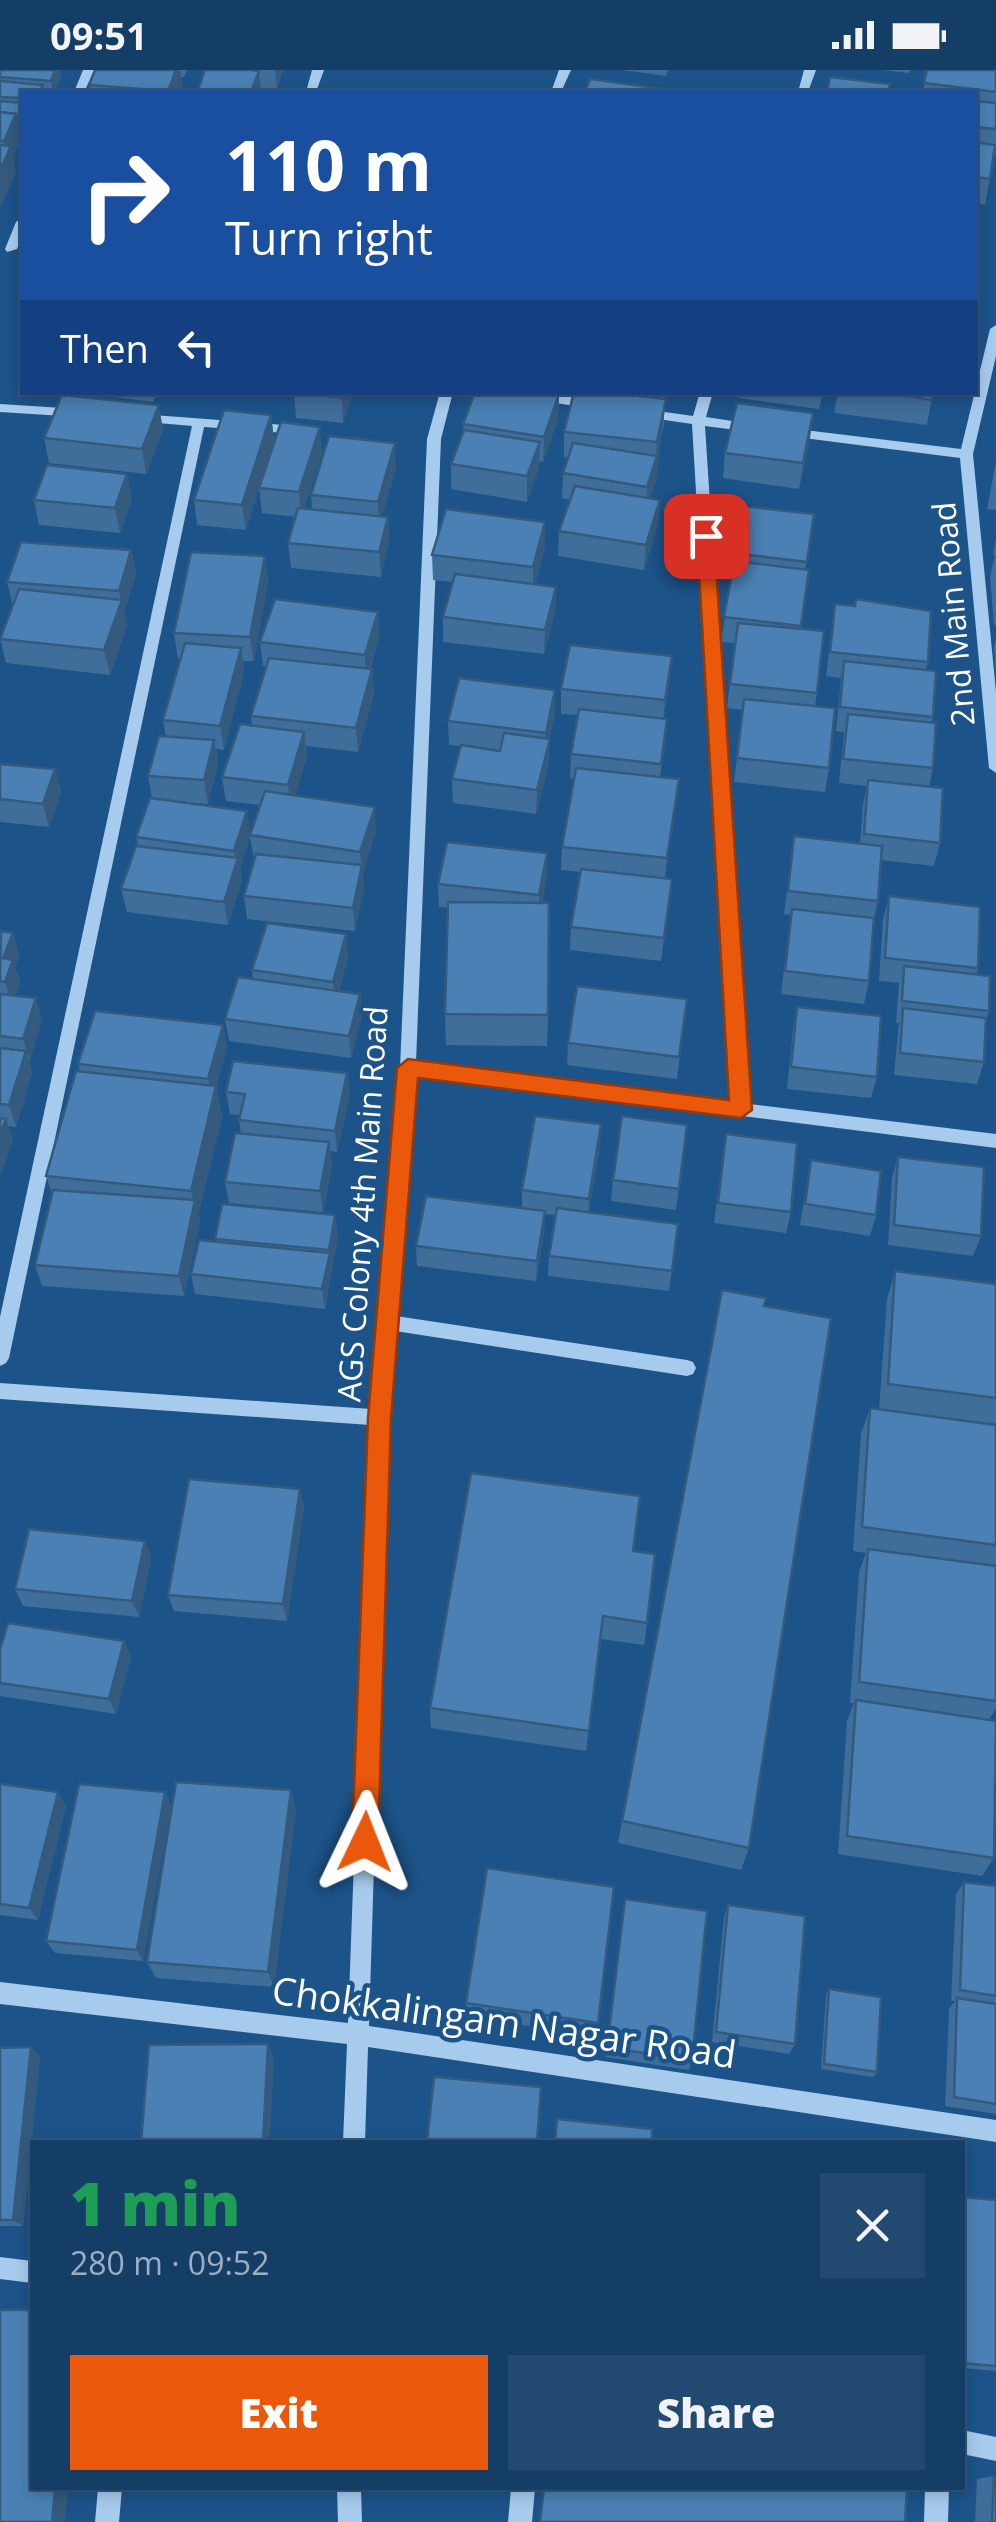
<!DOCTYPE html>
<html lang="en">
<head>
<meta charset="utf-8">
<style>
  :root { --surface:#153e67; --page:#224970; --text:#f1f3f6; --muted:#9daec0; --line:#34577b; --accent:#ea580c }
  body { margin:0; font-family:"Open Sans",sans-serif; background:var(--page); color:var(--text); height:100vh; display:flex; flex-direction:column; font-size:38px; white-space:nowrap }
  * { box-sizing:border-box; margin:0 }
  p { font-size:32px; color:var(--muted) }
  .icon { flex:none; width:55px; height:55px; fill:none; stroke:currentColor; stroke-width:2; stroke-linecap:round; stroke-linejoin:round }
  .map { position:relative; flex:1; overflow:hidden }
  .panel { position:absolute; left:30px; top:2070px; width:935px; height:350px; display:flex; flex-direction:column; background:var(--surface); border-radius:0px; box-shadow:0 5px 15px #0003,0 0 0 2px var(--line) }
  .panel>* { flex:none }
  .hud { position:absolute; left:20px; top:20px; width:958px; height:305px; border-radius:0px; box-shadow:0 5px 15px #0003,0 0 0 2px var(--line); background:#1a4fa0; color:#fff; overflow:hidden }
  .pin { position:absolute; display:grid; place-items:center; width:85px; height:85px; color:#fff; margin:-42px; border-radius:20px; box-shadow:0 5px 15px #0006 }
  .me { position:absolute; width:110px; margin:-55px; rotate:2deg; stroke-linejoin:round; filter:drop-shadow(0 0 8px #0008) }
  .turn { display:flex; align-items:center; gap:35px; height:210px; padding:0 40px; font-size:45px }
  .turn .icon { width:130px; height:130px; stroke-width:2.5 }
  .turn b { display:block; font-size:70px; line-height:85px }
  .then { display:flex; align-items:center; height:95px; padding:0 40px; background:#0003; gap:20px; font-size:38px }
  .round { display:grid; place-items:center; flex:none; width:105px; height:105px; border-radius:0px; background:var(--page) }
  .headline { display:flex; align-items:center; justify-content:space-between; height:170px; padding:0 40px }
  h1 { font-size:60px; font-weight:800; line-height:75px; color:#1e9e55 }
  .action { display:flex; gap:20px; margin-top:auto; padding:20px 40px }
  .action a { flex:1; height:115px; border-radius:0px; background:var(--accent); color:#fff; font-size:40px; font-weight:800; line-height:115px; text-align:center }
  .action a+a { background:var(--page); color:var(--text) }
  .status { display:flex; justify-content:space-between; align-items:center; height:70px; padding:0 50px; background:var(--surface); direction:ltr }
  .status svg { height:28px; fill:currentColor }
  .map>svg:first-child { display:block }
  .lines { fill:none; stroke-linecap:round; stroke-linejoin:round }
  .minor { fill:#a7cbec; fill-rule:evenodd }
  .wall { fill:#406e9a }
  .shaded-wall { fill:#345a7d }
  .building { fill:#4a80b3; stroke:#345a7d; stroke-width:2.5 }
  .route { fill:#ea580c; stroke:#983908; stroke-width:2.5 }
  .labels { text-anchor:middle; stroke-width:9; stroke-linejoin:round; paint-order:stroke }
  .street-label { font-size:32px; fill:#fff; stroke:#1c5389 }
  .near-street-label { font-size:38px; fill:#fff; stroke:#1c5389 }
</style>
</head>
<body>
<div class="status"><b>09:51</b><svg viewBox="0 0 49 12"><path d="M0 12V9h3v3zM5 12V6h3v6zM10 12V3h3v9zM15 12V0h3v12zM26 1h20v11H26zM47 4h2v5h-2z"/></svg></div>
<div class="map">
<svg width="996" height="2452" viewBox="0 0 996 2452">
  <rect width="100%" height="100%" fill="#1c5389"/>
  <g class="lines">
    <g class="minor">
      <path d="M83,0H95L84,22H74Z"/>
      <path d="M312,0H324L316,22H306Z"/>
      <path d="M559,0H571L561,22H551Z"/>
      <path d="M804,0H816L808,22H798Z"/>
      <path d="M22,148V166L17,179L7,182L5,179L16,152Z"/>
      <path d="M996,255V286L973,384L996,622V703L989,698L960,388L788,366L781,362L788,358L961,379L990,259Z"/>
      <path d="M440,322H453L441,369L416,992L732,1032L692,354L644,347L637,343L644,339L693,346L700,322H713L706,347L752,354L759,358L752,362L705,356L749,1034L996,1064V1078L416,1005L396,1246L687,1290L693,1292L696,1298L693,1304L687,1306L395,1261L388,1348L369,1956L996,2050V2072L368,1977L365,2072H343L347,1974L0,1934V1912L348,1953L370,1355L0,1329V1313L371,1339L400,998L427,369Z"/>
      <path d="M506,322H541L594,331L601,335L594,339L512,326Z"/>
      <path d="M0,334L79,339L86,343L79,347L0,342Z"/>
      <path d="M140,344L285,355L292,359L285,363L204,357L9,1288L6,1293L0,1296V1247L192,356L135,351L133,348Z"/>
      <path d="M0,2187L32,2191V2213L0,2209Z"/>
      <path d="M962,2360L996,2367V2391L962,2384Z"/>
      <path d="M98,2418H122L119,2452H95Z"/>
      <path d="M337,2418H361L362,2452H338Z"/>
      <path d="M511,2418H535L532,2452H508Z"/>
      <path d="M925,2418H949L948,2452H924Z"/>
    </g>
  </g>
  <g class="wall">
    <path d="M0,0H62H60L61,6L54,22H22V59L20,64L21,69L13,87L16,102L0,137Z"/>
    <path d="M95,0H187L184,7H181L183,18L181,22H90L89,15Z"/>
    <path d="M205,0H283L277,19L260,18L261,22Z"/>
    <path d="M623,0H668L666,6Z"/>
    <path d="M882,0H910L909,3Z"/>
    <path d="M927,0H996V85H994L985,135L975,133V22H923Z"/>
    <path d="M104,322H157L153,332L105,326Z"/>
    <path d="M294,322H353L343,353L296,348Z"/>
    <path d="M617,322H666L664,329V355L657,388L656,411L650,428L660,430L658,455L644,500L558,486L559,461L570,430L562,428L563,403L568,388L564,387V362L654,328Z"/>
    <path d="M739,322H823L819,339L738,328Z"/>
    <path d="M838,322H933L927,355L834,343Z"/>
    <path d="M559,324L558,349L543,392L539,391V397L527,432L451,419V394L463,363V354Z"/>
    <path d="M271,345L274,370L246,460L197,455L194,430Z"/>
    <path d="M163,360L146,404L49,393L44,368Z"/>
    <path d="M810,368L799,419L723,408L725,383Z"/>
    <path d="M322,382L304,439L312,440L311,425L396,398L382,446L388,447L389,472L381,507L291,498L288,473L296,447L262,443L259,418Z"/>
    <path d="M996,391V440L987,439Z"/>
    <path d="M132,429L120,463L39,455L34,430Z"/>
    <path d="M814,444L805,500H809L801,559L817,623L815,636L829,698L825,722L734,712L743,640L727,638L735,573L721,572L731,508L712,506L715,481Z"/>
    <path d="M996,467V555H994L990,507L995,485H993Z"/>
    <path d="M545,477L535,514L556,517L555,541L544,584L443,572V547L452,512L433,510L432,485Z"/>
    <path d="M131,480L136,504L124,542L127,555L110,605L6,593L0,568L13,536L7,512Z"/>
    <path d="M265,486L268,511L254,591H243L244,603L224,680L216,679L218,694L208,734L171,731L250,763L260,735L226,731L222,707L252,656L251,646L266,597L263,596L260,572L378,542L379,567L370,599H372L374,623L358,682L306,676L307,686L295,725L376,761L363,803L364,819L355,861L247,849L244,826L254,789L250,767L240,799L242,811L228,855L127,842L121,819L138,776L136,767L152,728L148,706L166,667L163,650L181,588H178L174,563Z"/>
    <path d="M835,534L928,592L926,600L933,647L932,652L933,698L929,717L940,773L934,796L881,790L878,831L874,848L869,911L864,934L781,924L791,845L784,844L794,766L860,774L863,734L867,716L839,713L844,662L836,661L841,608L826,606Z"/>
    <path d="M996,568V603L994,577Z"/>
    <path d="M672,586L664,648L665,673L660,707L679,709L665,808L672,809L661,891L570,880L571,857L580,802L561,800L562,777L574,709L570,708L571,684L578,645L561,644V619Z"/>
    <path d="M555,644L549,669V693L536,744L453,733L452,709L460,676L449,675L448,651Z"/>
    <path d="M0,694L55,699L61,723L49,757L0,752Z"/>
    <path d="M547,783V806L542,833L548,945L547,976L446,975L445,944L448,838L439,837L438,814Z"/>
    <path d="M889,826L978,898L976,905L989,941L986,951L984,992L977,1014L894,1005L899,953H896L899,913L879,911L883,849Z"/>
    <path d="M0,863H13L19,886L15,897L20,912L15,926L42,950L29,991L32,1003L16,1057L8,1056L13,1070L0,1106Z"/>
    <path d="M346,864L348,887L339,921L360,924L362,946L351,988L229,971L225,949L253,909L252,900Z"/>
    <path d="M687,929L677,1009L567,995L568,973Z"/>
    <path d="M797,937L877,1007L871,1028L787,1019L793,959Z"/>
    <path d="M223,955L227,977L216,1017L222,1046L198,1146L200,1151L184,1226L42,1216L35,1195L52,1124L46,1106L80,1002L78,994Z"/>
    <path d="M347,1003L350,1025L337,1082L330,1081L332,1094L323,1142L229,1133L225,1112L241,1064L239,1050L240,1045L230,1044L226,1022Z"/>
    <path d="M687,1055L676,1140L611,1131L613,1110Z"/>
    <path d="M726,1064L791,1142L786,1163L714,1153Z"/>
    <path d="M600,1075L589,1142L678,1154L669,1221L548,1206L549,1186L556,1145L545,1144L544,1162L536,1211L417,1196L416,1176L522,1138V1120Z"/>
    <path d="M898,1087L981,1166L973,1186L888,1175L892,1108Z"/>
    <path d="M811,1090L876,1145L870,1166L800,1155Z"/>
    <path d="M338,1165L325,1239L195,1224L191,1204L216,1171L215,1169Z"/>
    <path d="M895,1201L996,1214V1638L989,1650L994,1788L982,1806L838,1784L847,1651L854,1633H850L859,1502L866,1483L853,1481L861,1364L870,1338L879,1340L887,1229Z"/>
    <path d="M722,1220L764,1236L749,1778L741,1800L618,1773Z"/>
    <path d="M300,1419L304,1437L287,1551L174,1541L168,1525Z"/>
    <path d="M145,1471L151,1488L139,1547L23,1536L15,1519Z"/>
    <path d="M633,1481L647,1553L644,1575L601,1569L586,1681L431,1658L430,1638Z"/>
    <path d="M124,1571L131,1587L116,1644L0,1626V1580Z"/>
    <path d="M0,1714L66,1736L38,1850L0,1845Z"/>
    <path d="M165,1722L171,1736L143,1891L55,1883L46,1871Z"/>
    <path d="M296,1739L274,1917L156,1908L147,1892Z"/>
    <path d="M964,1812L996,1816V2044L945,2036L949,1939L955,1931H951L956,1824Z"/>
    <path d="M625,1829L692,1991L689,2000L605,1987Z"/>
    <path d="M728,1835L795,1974L789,1984L712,1972L724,1847Z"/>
    <path d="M829,1919L877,2002L873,2007L821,1999L826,1925Z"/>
    <path d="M466,1933L598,1953L596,1966L467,1947Z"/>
    <path d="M31,1977L40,1987L23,2156H0V1978Z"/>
    <path d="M962,2127L996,2130V2301L962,2298Z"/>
    <path d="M994,2406L996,2452H975L977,2409Z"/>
  </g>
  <g class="shaded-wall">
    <path d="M55,0H60L61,6L53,22L51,11Z"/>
    <path d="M176,0H180L183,18L181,22H169Z"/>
    <path d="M275,0H283L277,19Z"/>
    <path d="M259,1L261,22H251Z"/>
    <path d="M22,40V59L20,64L18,51Z"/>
    <path d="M16,44L21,69L13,87L16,102L0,137V100L7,85L4,71Z"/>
    <path d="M343,322H353L343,353L342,328Z"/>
    <path d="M559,324L558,349L543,392L544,367Z"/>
    <path d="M666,329L656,411L646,442L647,417L656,390L657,372Z"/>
    <path d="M159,335L163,360L146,404L142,379Z"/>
    <path d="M813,343L810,368L799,419L803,393Z"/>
    <path d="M271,345L274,370L246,460L242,435Z"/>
    <path d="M320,357L322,382L301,447L299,422Z"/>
    <path d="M540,372L539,397L527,432V406Z"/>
    <path d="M395,373L396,398L379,457L378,432Z"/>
    <path d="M127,404L132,429L120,463L115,438Z"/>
    <path d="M660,430L658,455L644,500L646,475Z"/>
    <path d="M388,447L389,472L381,507L379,482Z"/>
    <path d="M545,452V477L533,522V497Z"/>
    <path d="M131,480L136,504L124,542L127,555L110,605L104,580L121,533L119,521Z"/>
    <path d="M265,486L268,511L254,591L250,567Z"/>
    <path d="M556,517L555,541L544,584L545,560Z"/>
    <path d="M378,542L379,567L366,609L365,585Z"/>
    <path d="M241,578L244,603L224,680L220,656Z"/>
    <path d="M672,586L670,610L663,654L665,630Z"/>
    <path d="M372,599L374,623L358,682L356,658Z"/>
    <path d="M555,620V644L547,679L550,669L549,693L536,744L537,720L545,686L546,663Z"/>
    <path d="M304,662L307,686L291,739L288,715Z"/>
    <path d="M214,670L218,694L208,734L204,710Z"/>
    <path d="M55,699L61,723L49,757L43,734Z"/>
    <path d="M679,709L676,732L665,812L667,788Z"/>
    <path d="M375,737L376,761L363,803L364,819L355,861L353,838L362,799L360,782Z"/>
    <path d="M247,741L251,765L240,799L242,811L228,855L224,832L236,793L234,781Z"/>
    <path d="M547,783V806L539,849V825Z"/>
    <path d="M13,863L19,886L15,897L20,912L12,934L5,912L3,888Z"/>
    <path d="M346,864L348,887L335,934L333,912Z"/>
    <path d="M360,924L362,946L351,988L349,966Z"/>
    <path d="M36,928L42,950L30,991L23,969Z"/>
    <path d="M223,955L227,977L216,1017L222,1046L198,1146L200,1151L184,1226L179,1206L194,1135L191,1121L213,1030L208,1009Z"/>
    <path d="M26,981L32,1003L16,1057L9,1035Z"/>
    <path d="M347,1003L350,1025L337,1082L335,1061Z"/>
    <path d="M6,1049L13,1070L0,1106V1064Z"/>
    <path d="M601,1054L600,1075L588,1149L589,1129Z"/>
    <path d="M329,1072L332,1094L323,1142L320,1121Z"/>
    <path d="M545,1141L544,1162L536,1211L537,1191Z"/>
    <path d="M335,1145L338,1165L325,1239L322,1219Z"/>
    <path d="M300,1419L304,1437L287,1551L283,1534Z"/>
    <path d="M145,1471L151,1488L139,1547L132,1531Z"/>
    <path d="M124,1571L131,1587L116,1644L109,1629Z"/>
    <path d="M291,1720L296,1739L274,1917L268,1902Z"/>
    <path d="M58,1722L66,1736L38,1850L29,1838Z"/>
    <path d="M165,1722L171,1736L143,1891L137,1880Z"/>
    <path d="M268,1974L274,1988L270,2072H263Z"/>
    <path d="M31,1977L40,1987L23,2156L13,2150Z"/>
    <path d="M55,2418H68L65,2452H52Z"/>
  </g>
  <g class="building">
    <path d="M0,0H55L51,11L0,7Z"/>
    <path d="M95,0H176L168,21L89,15Z"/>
    <path d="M205,0H251L259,1L251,22H197Z"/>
    <path d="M927,0H996V22L924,13Z"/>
    <path d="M830,7L890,14L888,22H827Z"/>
    <path d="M590,9L664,19L663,22H585Z"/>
    <path d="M0,11L43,15L39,22H22V28L0,27Z"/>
    <path d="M0,31L22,33V40L18,51L16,44L0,42Z"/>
    <path d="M975,31L996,33V59L975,57Z"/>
    <path d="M0,42L16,44L4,71H0Z"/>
    <path d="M975,72L995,75L990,109L975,107Z"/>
    <path d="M0,75L11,76L0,100Z"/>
    <path d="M295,322H343L342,328Z"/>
    <path d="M475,322H549L559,324L544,367L463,354Z"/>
    <path d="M574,322H602L666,329L657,372L564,362Z"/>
    <path d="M877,322H933L932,330Z"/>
    <path d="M62,325L159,335L142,379L44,368Z"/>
    <path d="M737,333L813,343L803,393L725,383Z"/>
    <path d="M224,340L271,345L242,435L194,430Z"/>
    <path d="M281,352L320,357L299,422L259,418Z"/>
    <path d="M464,360L540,372L527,406L451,394Z"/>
    <path d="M329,366L395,373L378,432L311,425Z"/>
    <path d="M573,373L657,386L647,417L563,403Z"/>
    <path d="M47,395L127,404L115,438L34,430Z"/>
    <path d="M575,416L660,430L646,475L559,461Z"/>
    <path d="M723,434L814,444L807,492L715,481Z"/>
    <path d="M298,438L388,447L379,482L288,473Z"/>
    <path d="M446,439L545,452L533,497L432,485Z"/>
    <path d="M21,472L131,480L119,521L7,512Z"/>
    <path d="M191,482L265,486L250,567L174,563Z"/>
    <path d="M734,491L809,500L801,556L724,547Z"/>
    <path d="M455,504L556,517L545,560L443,547Z"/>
    <path d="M19,519L122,530L104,580L0,569Z"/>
    <path d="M275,529L378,542L365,585L260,572Z"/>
    <path d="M856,529L931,541L928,592L830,582L835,534L855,536Z"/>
    <path d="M738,553L824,561L817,623L730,614Z"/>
    <path d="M185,573L241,578L220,656L163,650Z"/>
    <path d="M570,575L672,586L665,630L561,619Z"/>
    <path d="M269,588L372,599L356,658L251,646Z"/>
    <path d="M844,591L936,601L933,647L840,637Z"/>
    <path d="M459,608L555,620L546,663L448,651Z"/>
    <path d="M744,629L835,638L829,698L737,688Z"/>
    <path d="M579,639L667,649L661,694L571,684Z"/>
    <path d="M848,644L936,653L933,698L843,689Z"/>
    <path d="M240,654L304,662L288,715L222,707Z"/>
    <path d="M504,663L550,669L537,720L452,709L461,675L500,681Z"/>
    <path d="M159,666L214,670L204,710L148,706Z"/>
    <path d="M0,694L55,699L43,734L0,729Z"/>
    <path d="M576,698L679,709L667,788L562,777Z"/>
    <path d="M868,710L943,718L940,773L864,764Z"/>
    <path d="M265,721L375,737L360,782L250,765Z"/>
    <path d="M150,728L247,741L234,781L136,767Z"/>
    <path d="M794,766L882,776L878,831L788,821Z"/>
    <path d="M447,772L547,783L539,825L438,814Z"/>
    <path d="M136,776L238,788L224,832L121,819Z"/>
    <path d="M256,784L362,795L353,838L244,826Z"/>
    <path d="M581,799L672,809L664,868L571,857Z"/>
    <path d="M889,826L980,837L978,898L885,888Z"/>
    <path d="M448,832L549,833L548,945L445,944Z"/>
    <path d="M792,839L874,848L869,911L785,901Z"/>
    <path d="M267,853L346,864L333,912L252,900Z"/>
    <path d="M1,861L13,863L3,888L13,890L5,912L0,911Z"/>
    <path d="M904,896L990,906L989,941L902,931Z"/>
    <path d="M238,907L360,924L349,966L225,949Z"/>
    <path d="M577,916L687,929L679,987L568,973Z"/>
    <path d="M0,924L36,928L23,969L0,966Z"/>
    <path d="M797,937L881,946L877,1007L791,997Z"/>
    <path d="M903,938L986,948L984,992L900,983Z"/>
    <path d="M95,941L223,955L208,1009L78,994Z"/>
    <path d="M0,978L26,981L9,1035L0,1034Z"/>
    <path d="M233,991L347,1003L335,1061L239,1050L245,1024L226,1022Z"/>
    <path d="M76,1001L216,1016L191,1121L46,1106Z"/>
    <path d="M535,1046L601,1054L589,1129L522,1120Z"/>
    <path d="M622,1046L687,1055L679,1119L613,1110Z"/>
    <path d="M0,1048L6,1049L0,1064Z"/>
    <path d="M235,1063L329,1072L320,1121L225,1112Z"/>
    <path d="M726,1064L797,1073L791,1142L718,1133Z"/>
    <path d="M898,1087L984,1097L981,1166L894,1155Z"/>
    <path d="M811,1090L881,1101L876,1145L805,1134Z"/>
    <path d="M53,1120L195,1130L179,1206L35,1195Z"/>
    <path d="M426,1126L545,1141L537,1191L416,1176Z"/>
    <path d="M222,1134L335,1145L329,1180L215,1169Z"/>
    <path d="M557,1138L678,1154L672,1201L549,1186Z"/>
    <path d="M199,1170L330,1183L322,1219L191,1204Z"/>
    <path d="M895,1201L996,1214V1328L888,1314Z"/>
    <path d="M722,1220L766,1228L764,1236L831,1248L749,1778L622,1751Z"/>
    <path d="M870,1338L996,1355V1475L862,1457Z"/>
    <path d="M471,1403L640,1426L633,1481L655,1484L647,1553L603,1546L589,1661L430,1638Z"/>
    <path d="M189,1409L300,1419L283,1534L168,1525Z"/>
    <path d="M29,1459L145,1471L132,1531L15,1519Z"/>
    <path d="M868,1479L996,1496V1631L859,1612Z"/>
    <path d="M8,1553L124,1571L109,1629L0,1613V1580Z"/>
    <path d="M856,1630L996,1651L994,1788L847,1766Z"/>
    <path d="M176,1712L291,1720L268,1902L147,1892Z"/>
    <path d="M0,1714L58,1722L29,1838L0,1834Z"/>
    <path d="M79,1714L165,1722L137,1880L46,1871Z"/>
    <path d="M487,1798L614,1817L598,1953L466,1933Z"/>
    <path d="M964,1812L996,1816V1926L960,1920Z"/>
    <path d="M625,1829L707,1841L692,1991L607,1977Z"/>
    <path d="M728,1835L805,1846L795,1974L716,1962Z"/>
    <path d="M829,1919L881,1927L877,2002L824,1994Z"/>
    <path d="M957,1928L996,1934V2034L954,2027Z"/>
    <path d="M268,1974L263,2072H141L149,1975Z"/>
    <path d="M31,1977L13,2150H0V1978Z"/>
    <path d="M434,2007L541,2017L537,2072H427Z"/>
    <path d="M557,2049L652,2059V2072H555Z"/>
    <path d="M962,2127L996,2130V2296L962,2293Z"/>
    <path d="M0,2240H32V2418H55L52,2452H0Z"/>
    <path d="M994,2406L996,2407V2452H992Z"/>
    <path d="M544,2418H907L905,2452H540Z"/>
  </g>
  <path class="route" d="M706,460L714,466L752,1040L741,1048L418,1008L391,1348L378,1772L374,1781L365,1785L355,1781L352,1772L368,1348L397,998L408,989L729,1030L697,466Z"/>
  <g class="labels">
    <g class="street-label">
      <text transform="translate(954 544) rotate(-95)" y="11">2nd Main Road</text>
      <text transform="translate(363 1134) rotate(-86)" y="11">AGS Colony 4th Main Road</text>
    </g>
    <g class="near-street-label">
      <text transform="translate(504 1953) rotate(8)" y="13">Chokkalingam Nagar Road</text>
    </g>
  </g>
</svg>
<div class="pin" style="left:706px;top:466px;background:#d93025"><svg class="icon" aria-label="arrive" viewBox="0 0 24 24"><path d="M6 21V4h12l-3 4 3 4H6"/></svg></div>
<svg class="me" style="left:365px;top:1772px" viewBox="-20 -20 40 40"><path d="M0-17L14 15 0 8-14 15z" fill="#ea580c" stroke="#fff" stroke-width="4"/></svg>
<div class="hud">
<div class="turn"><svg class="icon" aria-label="right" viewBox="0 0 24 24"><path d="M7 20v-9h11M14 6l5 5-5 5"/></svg><div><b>110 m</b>Turn right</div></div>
<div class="then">Then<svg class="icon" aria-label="left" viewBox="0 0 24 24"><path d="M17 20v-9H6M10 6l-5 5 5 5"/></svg></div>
</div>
<section class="panel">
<div class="headline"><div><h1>1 min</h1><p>280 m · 09:52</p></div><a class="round"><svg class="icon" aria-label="close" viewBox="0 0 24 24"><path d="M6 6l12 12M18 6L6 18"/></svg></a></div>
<div class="action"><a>Exit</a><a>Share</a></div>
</section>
</div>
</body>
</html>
